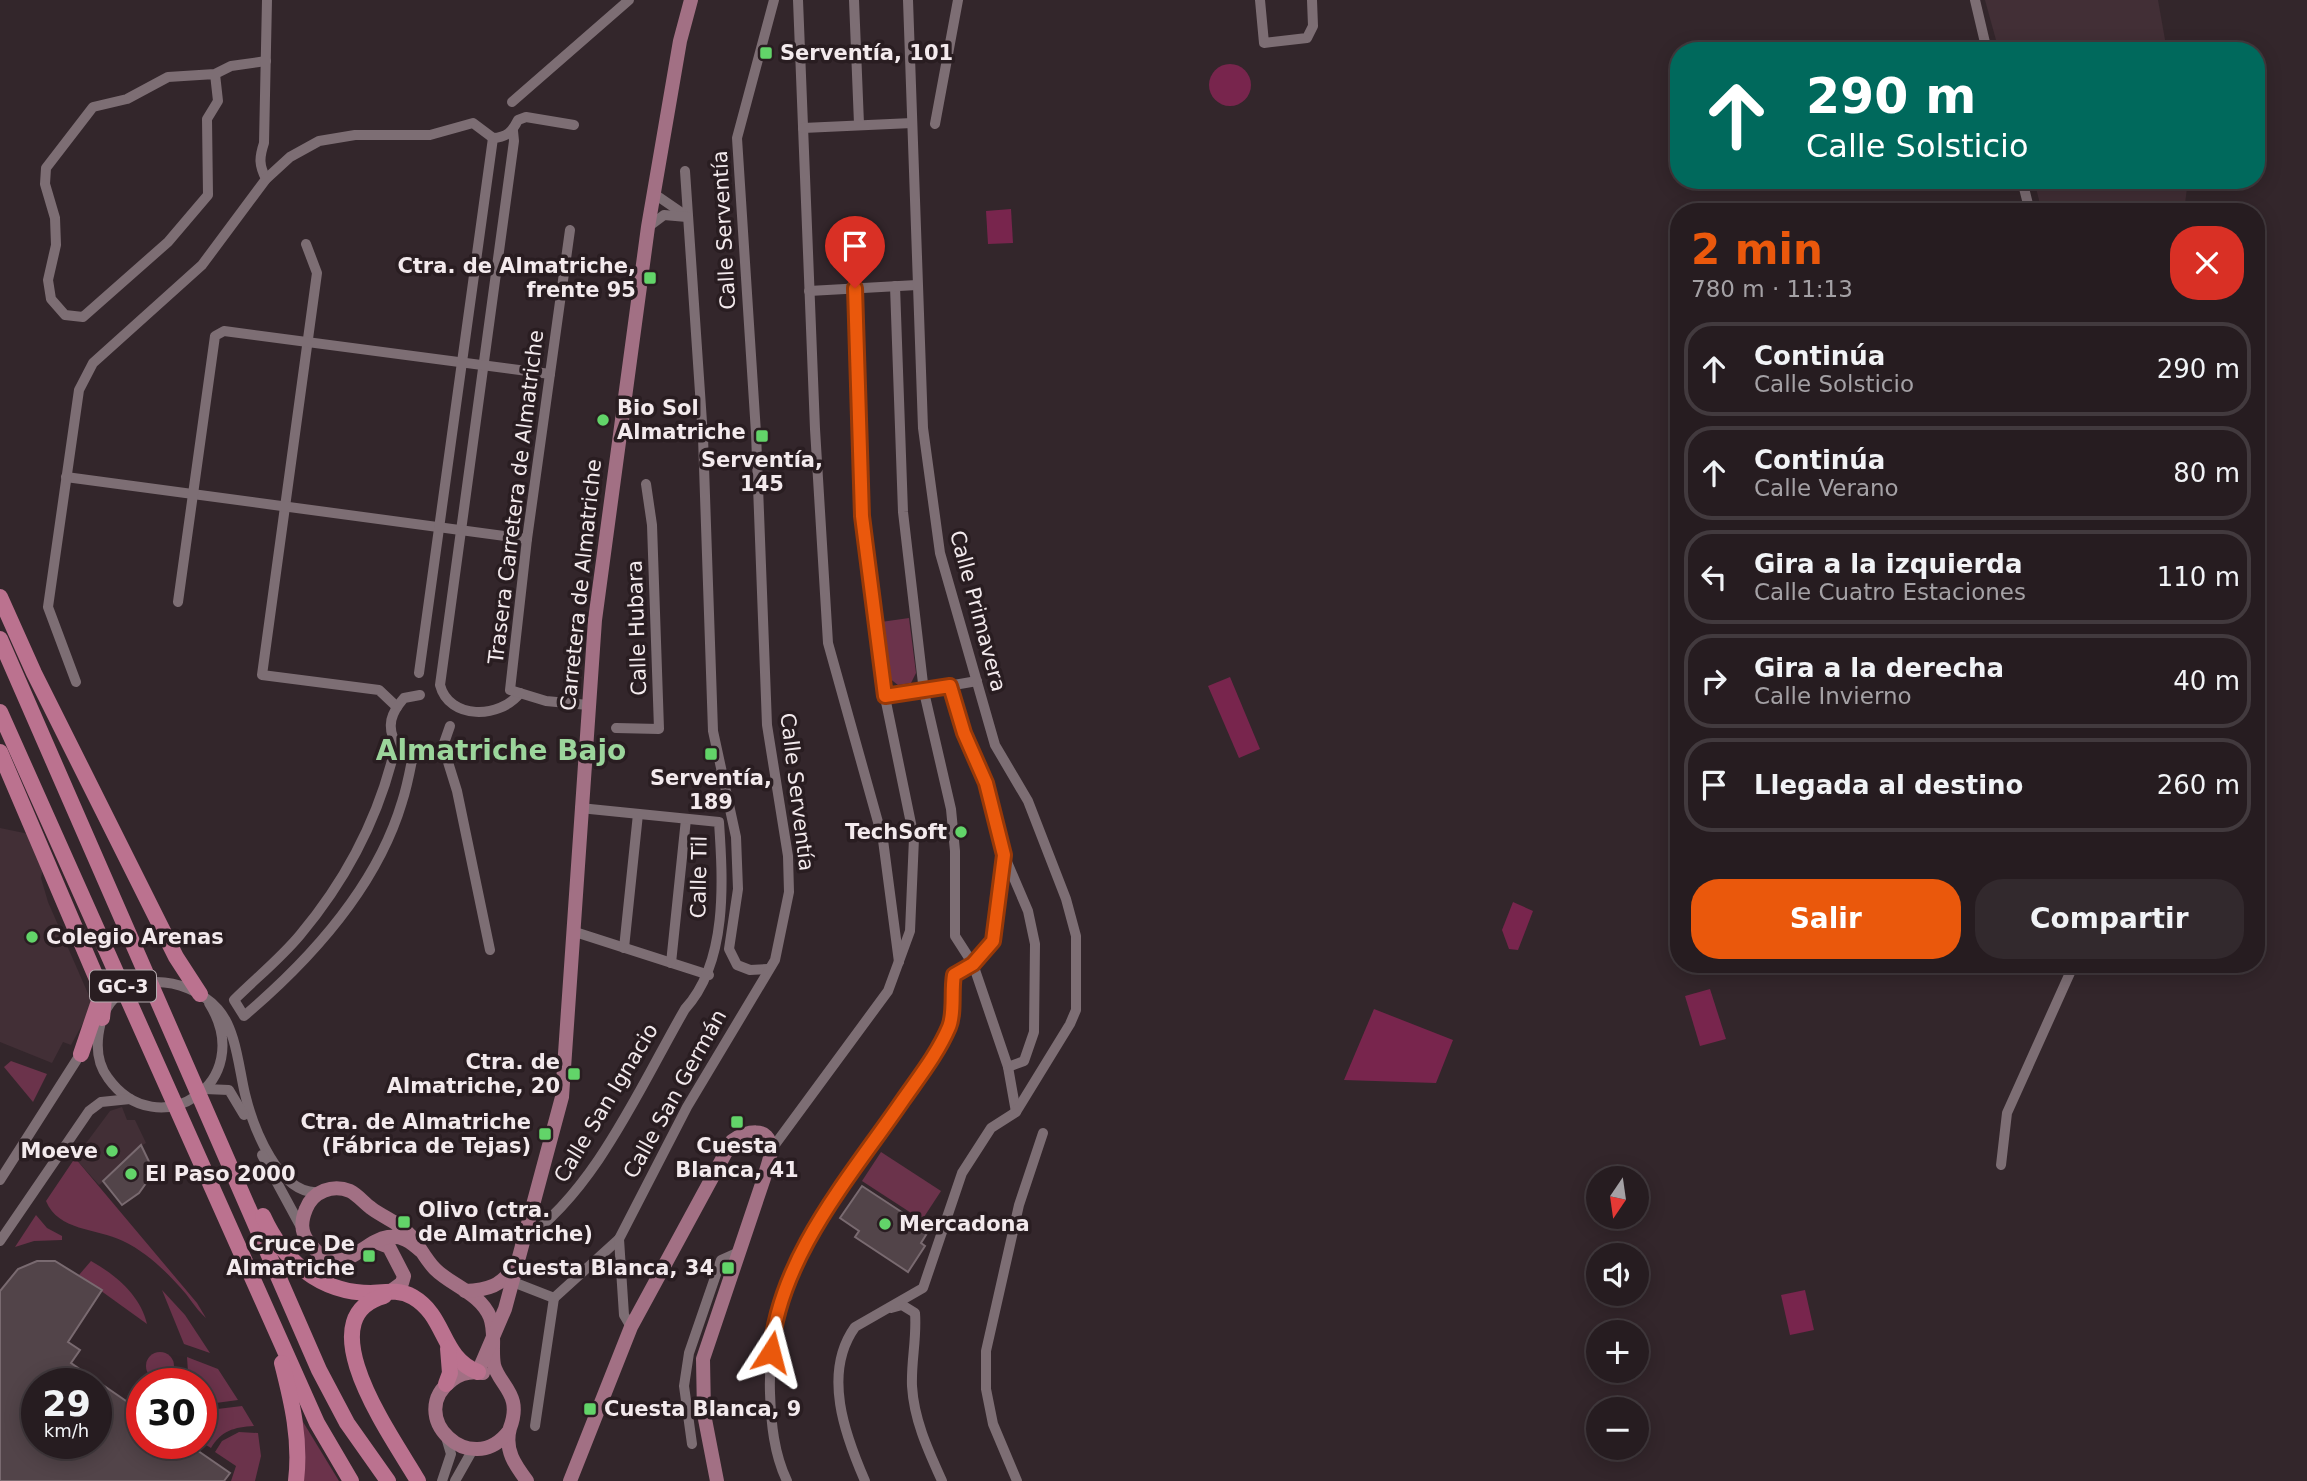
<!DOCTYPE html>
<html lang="es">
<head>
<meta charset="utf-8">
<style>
  :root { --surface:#261c20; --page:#32292d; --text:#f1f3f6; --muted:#a4a1a5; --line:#423a3e; --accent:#ea580c }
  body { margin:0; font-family:"DejaVu Sans",sans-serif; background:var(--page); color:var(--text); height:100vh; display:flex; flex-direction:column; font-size:26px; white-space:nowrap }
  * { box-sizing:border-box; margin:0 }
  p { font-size:23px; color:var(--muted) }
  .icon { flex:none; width:38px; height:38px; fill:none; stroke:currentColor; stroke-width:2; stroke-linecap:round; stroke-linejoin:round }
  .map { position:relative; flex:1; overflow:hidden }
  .drawer { position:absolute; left:1670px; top:203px; width:595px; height:770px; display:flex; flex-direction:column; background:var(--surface); border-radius:28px; box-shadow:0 4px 18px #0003,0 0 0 2px var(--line) }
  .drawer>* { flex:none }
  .top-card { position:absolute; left:1670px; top:42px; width:595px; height:147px; border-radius:28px; box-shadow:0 4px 18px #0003,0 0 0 2px var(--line); background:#00695c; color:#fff; overflow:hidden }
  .needle { width:46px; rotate:193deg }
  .fabs { position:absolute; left:1586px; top:1166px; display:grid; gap:14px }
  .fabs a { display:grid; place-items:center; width:63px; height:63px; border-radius:50%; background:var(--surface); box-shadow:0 4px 18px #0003,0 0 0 2px var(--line); font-size:35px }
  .speed { position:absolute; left:21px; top:1368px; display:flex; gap:14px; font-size:35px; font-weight:700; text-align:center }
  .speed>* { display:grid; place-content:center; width:91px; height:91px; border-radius:50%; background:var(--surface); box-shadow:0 4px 18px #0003,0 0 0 2px var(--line); line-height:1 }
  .speed small { font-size:18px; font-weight:400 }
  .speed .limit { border:10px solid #d22; background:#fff; color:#111 }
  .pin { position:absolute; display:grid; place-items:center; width:60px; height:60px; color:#fff; margin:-72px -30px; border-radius:50% 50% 50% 0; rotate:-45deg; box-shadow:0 0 7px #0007 }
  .pin .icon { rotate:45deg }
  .me { position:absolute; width:77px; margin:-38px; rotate:9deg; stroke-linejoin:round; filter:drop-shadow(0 0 5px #0008) }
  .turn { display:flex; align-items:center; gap:24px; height:147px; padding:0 21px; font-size:32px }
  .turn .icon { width:91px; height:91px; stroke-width:2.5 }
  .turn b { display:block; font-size:49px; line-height:60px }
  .round { display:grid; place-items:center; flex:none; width:74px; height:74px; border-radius:28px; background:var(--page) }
  .summary { display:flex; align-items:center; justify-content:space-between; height:119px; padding:0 21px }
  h1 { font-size:42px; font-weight:700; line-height:52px; color:var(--accent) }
  .primary-button { display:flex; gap:14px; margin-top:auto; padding:14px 21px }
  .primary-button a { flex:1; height:80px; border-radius:28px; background:var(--accent); color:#fff; font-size:28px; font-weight:700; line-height:80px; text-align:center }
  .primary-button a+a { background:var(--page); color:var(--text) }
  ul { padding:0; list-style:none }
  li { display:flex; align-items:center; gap:21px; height:94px; margin:0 14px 10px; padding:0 7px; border:4px solid var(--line); border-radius:28px }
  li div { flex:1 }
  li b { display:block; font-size:26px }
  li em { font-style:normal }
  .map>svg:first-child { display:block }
  .built { fill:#422f36 }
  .green { fill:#6b334b }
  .water { fill:#78254d }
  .building { fill:#524449; stroke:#796a70; stroke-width:2; fill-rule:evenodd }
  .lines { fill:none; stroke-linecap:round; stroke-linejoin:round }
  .minor { stroke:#7d6e74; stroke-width:10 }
  .major { stroke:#a27084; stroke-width:14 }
  .highway { stroke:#bb728f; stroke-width:16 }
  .route-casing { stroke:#983908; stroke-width:18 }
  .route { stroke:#ea580c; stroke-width:12 }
  .poi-dot { fill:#62d469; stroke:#291d21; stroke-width:2.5 }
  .labels { text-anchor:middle; stroke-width:7; stroke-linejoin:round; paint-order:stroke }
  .shield { fill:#291d21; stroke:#b6acb0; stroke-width:2 }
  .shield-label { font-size:19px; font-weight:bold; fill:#f3eaed }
  .poi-label { font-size:21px; font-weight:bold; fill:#f3eaed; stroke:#291d21; text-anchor:start }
  .street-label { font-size:21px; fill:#f3eaed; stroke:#291d21 }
  .district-label { font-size:28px; font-weight:bold; fill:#9bd59b; stroke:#291d21 }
</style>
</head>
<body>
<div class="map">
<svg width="2307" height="1481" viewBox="0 0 2307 1481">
  <rect width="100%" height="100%" fill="#33262b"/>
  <g class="built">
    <path d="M1985,0H2158L2167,51H1999Z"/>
    <path d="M2034,180H2188L2184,212H2042Z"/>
    <path d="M0,828L29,834L43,868L41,878L48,902L93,1005L71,1045L63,1042L52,1063L0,1042Z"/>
    <path d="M122,1107L127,1120H135L146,1143L141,1146L139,1193L122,1205L104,1181L99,1185L75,1158L110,1111Z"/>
  </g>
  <g class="green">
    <path d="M909,618L916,673L911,683L898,685L889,678L881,622Z"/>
    <path d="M11,1061L47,1074L33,1102L4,1067Z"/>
    <path d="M881,1152L941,1191L922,1220L862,1181Z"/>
    <path d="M75,1158L197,1303L206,1318C199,1312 192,1302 186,1294C168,1273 148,1253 123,1241C96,1228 58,1231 46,1201Z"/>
    <path d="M36,1215L47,1228L62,1236V1240L34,1241L15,1247Z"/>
    <path d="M91,1261C116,1275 140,1295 147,1324L79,1275Z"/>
    <path d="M162,1290L185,1315L210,1353L184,1344Z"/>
    <circle cx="160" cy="1366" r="14"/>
    <path d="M187,1357L218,1369L238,1400L201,1405V1384H182L188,1372Z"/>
    <path d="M242,1406L254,1426C234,1427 221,1431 211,1448L201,1442V1411Z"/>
    <path d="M300,1417L339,1481H302Z"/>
    <path d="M239,1432L258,1433L261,1456L255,1481H231L236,1466L215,1452L222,1441Z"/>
  </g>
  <g class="water">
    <circle cx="1230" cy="85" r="21"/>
    <path d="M1011,209L1013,243L988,244L986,211Z"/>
    <path d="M1230,677L1260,749L1239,758L1208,686Z"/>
    <path d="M1513,902L1533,911L1518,950L1509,949L1502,930Z"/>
    <path d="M1710,989L1726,1039L1700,1046L1685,996Z"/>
    <path d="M1374,1009L1453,1040L1436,1083L1344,1080Z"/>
    <path d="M1805,1290L1814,1330L1790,1335L1781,1295Z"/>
  </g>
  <g class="building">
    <path d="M141,1145L154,1172L139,1193L122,1205L103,1181Z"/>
    <path d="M862,1186L929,1230L921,1243L925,1246L908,1272L855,1237L859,1231L840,1218Z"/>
    <path d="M37,1261H55L102,1290L68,1342L80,1350L71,1363L142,1412V1444H188L230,1473L224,1481H0V1291L18,1269ZM37,1384H96V1444H37Z"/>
  </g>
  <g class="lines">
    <g class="minor">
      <path d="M798,0L815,429L828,643L883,840L899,962"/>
      <path d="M854,0L859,124"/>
      <path d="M1260,0L1264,43L1307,38L1313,26L1312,0"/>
      <path d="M1975,0L1987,51"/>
      <path d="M215,74L218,101L207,119L208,195L168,242L83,317L65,315L51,299L48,280L56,245L55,218L45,184L46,168L93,107L127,99L168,77L215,74L231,66L266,61"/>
      <path d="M512,102L629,0"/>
      <path d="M935,124L958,0"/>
      <path d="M803,128L912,123"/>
      <path d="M513,131L514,141L440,685C449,720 500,719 520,693"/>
      <path d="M685,171L703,437L713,731L736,837L738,889L729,949L737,965L750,970L768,969"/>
      <path d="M266,179C259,165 259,158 264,143L267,0"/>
      <path d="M2022,180L2030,212"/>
      <path d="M653,193L685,215"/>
      <path d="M648,227L664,215L687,217"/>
      <path d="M570,230L527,539L510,690L546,701L588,705"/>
      <path d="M306,244L317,273L262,675L379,690L397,707"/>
      <path d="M895,286L903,512L924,692L951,809L955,851V936L973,964L1008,1067L1016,1112"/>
      <path d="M809,291L917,285"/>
      <path d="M66,477L527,539"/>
      <path d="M178,602L215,336L224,331L550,374"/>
      <path d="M419,673L493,138"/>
      <path d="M76,682L48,607L79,390L93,363L202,265L266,179L290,157L319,141L355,135H430L473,123L493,138C507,137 512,132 518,120L526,117L574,125"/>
      <path d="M950,686L964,734L986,783L1004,855L1028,911L1035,944L1034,1032L1024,1061L1008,1067"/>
      <path d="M420,695L404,698C391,713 386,726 396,744C411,758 427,758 443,746L450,726"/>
      <path d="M885,697L977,681"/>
      <path d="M616,728L659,729L652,525L646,484"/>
      <path d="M396,744C380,815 347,879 300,935C280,959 255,979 234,1000L244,1016C310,960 377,886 402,802C407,787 410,771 413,755"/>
      <path d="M443,746L457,791L490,950"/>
      <path d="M572,931L709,975"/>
      <path d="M624,948L638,814"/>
      <path d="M671,963L686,819"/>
      <path d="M209,1003C259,1083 157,1147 108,1078C96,1062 96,1041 101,1022C117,968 186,974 218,1009C236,1029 239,1069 245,1094C253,1127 279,1196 319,1192"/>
      <path d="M205,1089L229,1090L244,1115"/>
      <path d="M771,1150L888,991L910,931L914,838L885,697L862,516L854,288"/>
      <path d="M262,1155L301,1227"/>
      <path d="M2001,1165L2007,1113L2074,964"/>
      <path d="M0,1180L83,1050"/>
      <path d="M523,1240C595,1192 642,1083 685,1009C728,962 723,881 719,822L580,808"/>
      <path d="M0,1241L89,1111L101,1102L130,1099"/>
      <path d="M513,1282L554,1298"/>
      <path d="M554,1298L619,1239"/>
      <path d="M891,1308L902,1305L915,1313C917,1338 911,1361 912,1386C914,1420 928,1450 942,1481"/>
      <path d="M631,1327L624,1315L619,1239L687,1107L775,960L789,892L788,856L767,725L756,433L737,138L774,0"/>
      <path d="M535,1426L554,1298"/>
      <path d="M692,1444L684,1386L689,1353L721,1260L739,1252"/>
      <path d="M442,1481L451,1454L446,1437"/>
      <path d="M455,1481L472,1451"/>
      <path d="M787,1481C774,1454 771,1423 770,1393C766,1277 839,1195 901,1104C917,1080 938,1055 949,1027C955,1013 951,991 954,975L973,964L993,941L1004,855"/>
      <path d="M865,1481C845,1435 822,1373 855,1327L923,1288L962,1173L991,1128L1016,1112L1070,1024L1076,1010V936L1066,899L1028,801L995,745L940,553L923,428L908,0"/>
      <path d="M1017,1481L993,1424L986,1389V1351L1019,1205L1043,1133"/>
    </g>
    <g class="major">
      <path d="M376,1242L389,1247L404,1276L402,1283L391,1291"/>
      <path d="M421,1251C411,1242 402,1235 388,1237C361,1241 341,1284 309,1243C300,1232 301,1221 306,1209C313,1191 333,1184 350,1191C358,1195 364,1203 371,1208C384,1218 399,1222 410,1235C419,1245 425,1259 435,1269C452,1286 480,1293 490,1317C496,1333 491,1349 494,1365C497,1378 510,1388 513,1402C515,1411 513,1420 510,1428C504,1450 515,1465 527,1481"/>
      <path d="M465,1291C487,1290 503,1286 513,1266"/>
      <path d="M478,1372L505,1309L562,1097L595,620L648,227L680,41L691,0"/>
      <path d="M483,1373C472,1371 461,1373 452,1380C404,1415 471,1481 509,1431"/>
      <path d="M570,1481L631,1327L732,1141C745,1132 770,1124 771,1150C771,1158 766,1170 764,1178L703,1359L704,1414L717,1481"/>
    </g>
    <g class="highway">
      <path d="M0,597L34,673L176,957L200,994"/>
      <path d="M0,639L319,1370L347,1423L388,1481"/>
      <path d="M0,712L317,1423L351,1481"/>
      <path d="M0,752L99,984L104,998L102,1018"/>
      <path d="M81,1054L98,1004"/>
      <path d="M263,1216C283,1260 319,1293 371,1293C386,1292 399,1289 413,1297C447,1317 440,1357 478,1372"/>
      <path d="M384,1296C304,1318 396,1442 418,1481"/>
      <path d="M282,1363C292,1402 301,1440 296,1481"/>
      <path d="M446,1384L450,1373L448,1348"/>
    </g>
  </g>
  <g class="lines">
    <g class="route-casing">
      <path id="route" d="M771,1352C779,1257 851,1176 903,1100C919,1077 938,1053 949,1027C955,1013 951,991 954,975L973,964L993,941L1004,855L986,783L964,733L950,686L885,696L862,516L855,288"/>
    </g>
    <use href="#route" class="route"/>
  </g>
  <g class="poi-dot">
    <rect x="759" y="46" width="14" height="14" rx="3.5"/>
    <rect x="643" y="271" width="14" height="14" rx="3.5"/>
    <circle cx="603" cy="420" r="7"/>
    <rect x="755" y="429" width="14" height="14" rx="3.5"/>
    <rect x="704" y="747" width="14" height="14" rx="3.5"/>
    <circle cx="961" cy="832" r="7"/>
    <circle cx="32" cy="937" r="7"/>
    <rect x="567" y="1067" width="14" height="14" rx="3.5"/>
    <rect x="730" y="1115" width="14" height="14" rx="3.5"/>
    <rect x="538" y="1127" width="14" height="14" rx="3.5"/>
    <circle cx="112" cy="1151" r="7"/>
    <circle cx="131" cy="1174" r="7"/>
    <rect x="397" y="1215" width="14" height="14" rx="3.5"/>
    <circle cx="885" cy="1224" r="7"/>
    <rect x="362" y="1249" width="14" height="14" rx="3.5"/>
    <rect x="721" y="1261" width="14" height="14" rx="3.5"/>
    <rect x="583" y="1402" width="14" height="14" rx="3.5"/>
  </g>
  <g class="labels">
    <rect class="shield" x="90" y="970.5" width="66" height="31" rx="5"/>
    <g class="shield-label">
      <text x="123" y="993">GC-3</text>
    </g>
    <g class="poi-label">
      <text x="780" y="60">Serventía, 101</text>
      <text x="636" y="273" text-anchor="end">Ctra. de Almatriche,<tspan x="636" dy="24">frente 95</tspan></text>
      <text x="617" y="415">Bio Sol<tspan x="617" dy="24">Almatriche</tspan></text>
      <text x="762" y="467" text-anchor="middle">Serventía,<tspan x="762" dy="24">145</tspan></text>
      <text x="711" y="785" text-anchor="middle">Serventía,<tspan x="711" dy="24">189</tspan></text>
      <text x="947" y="839" text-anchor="end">TechSoft</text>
      <text x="46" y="944">Colegio Arenas</text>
      <text x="560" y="1069" text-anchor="end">Ctra. de<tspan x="560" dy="24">Almatriche, 20</tspan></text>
      <text x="531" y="1129" text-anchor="end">Ctra. de Almatriche<tspan x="531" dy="24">(Fábrica de Tejas)</tspan></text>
      <text x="737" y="1153" text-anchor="middle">Cuesta<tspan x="737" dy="24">Blanca, 41</tspan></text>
      <text x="98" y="1158" text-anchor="end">Moeve</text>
      <text x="145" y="1181">El Paso 2000</text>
      <text x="418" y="1217">Olivo (ctra.<tspan x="418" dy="24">de Almatriche)</tspan></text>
      <text x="899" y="1231">Mercadona</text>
      <text x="355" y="1251" text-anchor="end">Cruce De<tspan x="355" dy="24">Almatriche</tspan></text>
      <text x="714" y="1275" text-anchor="end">Cuesta Blanca, 34</text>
      <text x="604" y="1416">Cuesta Blanca, 9</text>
    </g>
    <g class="street-label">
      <text transform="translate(724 230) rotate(-93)" y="7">Calle Serventía</text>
      <text transform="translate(516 497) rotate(-83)" y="7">Trasera Carretera de Almatriche</text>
      <text transform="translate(581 585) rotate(-84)" y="7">Carretera de Almatriche</text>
      <text transform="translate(978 611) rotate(75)" y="7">Calle Primavera</text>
      <text transform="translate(637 628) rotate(-92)" y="7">Calle Hubara</text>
      <text transform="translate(797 792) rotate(83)" y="7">Calle Serventía</text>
      <text transform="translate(699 877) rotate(-89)" y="7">Calle Til</text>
      <text transform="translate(675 1094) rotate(-61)" y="7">Calle San Germán</text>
      <text transform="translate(606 1103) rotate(-59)" y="7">Calle San Ignacio</text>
    </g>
    <g class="district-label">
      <text x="501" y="760">Almatriche Bajo</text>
    </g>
  </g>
</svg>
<div class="fabs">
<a><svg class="needle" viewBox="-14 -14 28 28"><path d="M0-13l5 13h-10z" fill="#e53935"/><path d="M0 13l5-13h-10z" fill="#a4a1a5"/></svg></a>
<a><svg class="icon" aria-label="sound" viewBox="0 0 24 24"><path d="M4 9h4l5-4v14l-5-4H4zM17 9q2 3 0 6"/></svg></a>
<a>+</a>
<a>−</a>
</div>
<div class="speed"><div>29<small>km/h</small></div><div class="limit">30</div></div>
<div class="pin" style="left:855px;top:288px;background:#d93025"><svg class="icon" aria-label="arrive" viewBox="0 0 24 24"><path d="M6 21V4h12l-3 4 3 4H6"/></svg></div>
<svg class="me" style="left:771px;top:1352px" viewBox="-20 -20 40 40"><path d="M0-17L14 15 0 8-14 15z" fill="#ea580c" stroke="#fff" stroke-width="4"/></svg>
<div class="top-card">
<div class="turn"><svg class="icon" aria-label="ahead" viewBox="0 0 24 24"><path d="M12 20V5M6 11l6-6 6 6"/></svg><div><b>290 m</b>Calle Solsticio</div></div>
</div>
<section class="drawer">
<div class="summary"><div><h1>2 min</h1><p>780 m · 11:13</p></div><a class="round" style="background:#d93025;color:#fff"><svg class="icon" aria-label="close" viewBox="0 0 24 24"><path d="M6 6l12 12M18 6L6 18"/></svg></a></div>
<ul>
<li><svg class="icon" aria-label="ahead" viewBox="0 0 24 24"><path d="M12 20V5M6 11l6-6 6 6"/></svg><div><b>Continúa</b><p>Calle Solsticio</p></div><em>290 m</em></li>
<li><svg class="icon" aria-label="ahead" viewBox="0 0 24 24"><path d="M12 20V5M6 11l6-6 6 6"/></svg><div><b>Continúa</b><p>Calle Verano</p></div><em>80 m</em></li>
<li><svg class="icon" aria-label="left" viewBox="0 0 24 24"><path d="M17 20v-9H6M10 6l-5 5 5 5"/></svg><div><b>Gira a la izquierda</b><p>Calle Cuatro Estaciones</p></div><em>110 m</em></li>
<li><svg class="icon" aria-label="right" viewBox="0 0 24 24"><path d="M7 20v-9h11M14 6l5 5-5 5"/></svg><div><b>Gira a la derecha</b><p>Calle Invierno</p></div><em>40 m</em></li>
<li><svg class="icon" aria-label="arrive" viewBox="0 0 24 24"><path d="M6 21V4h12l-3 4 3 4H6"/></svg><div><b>Llegada al destino</b></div><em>260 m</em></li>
</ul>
<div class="primary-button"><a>Salir</a><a>Compartir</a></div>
</section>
</div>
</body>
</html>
